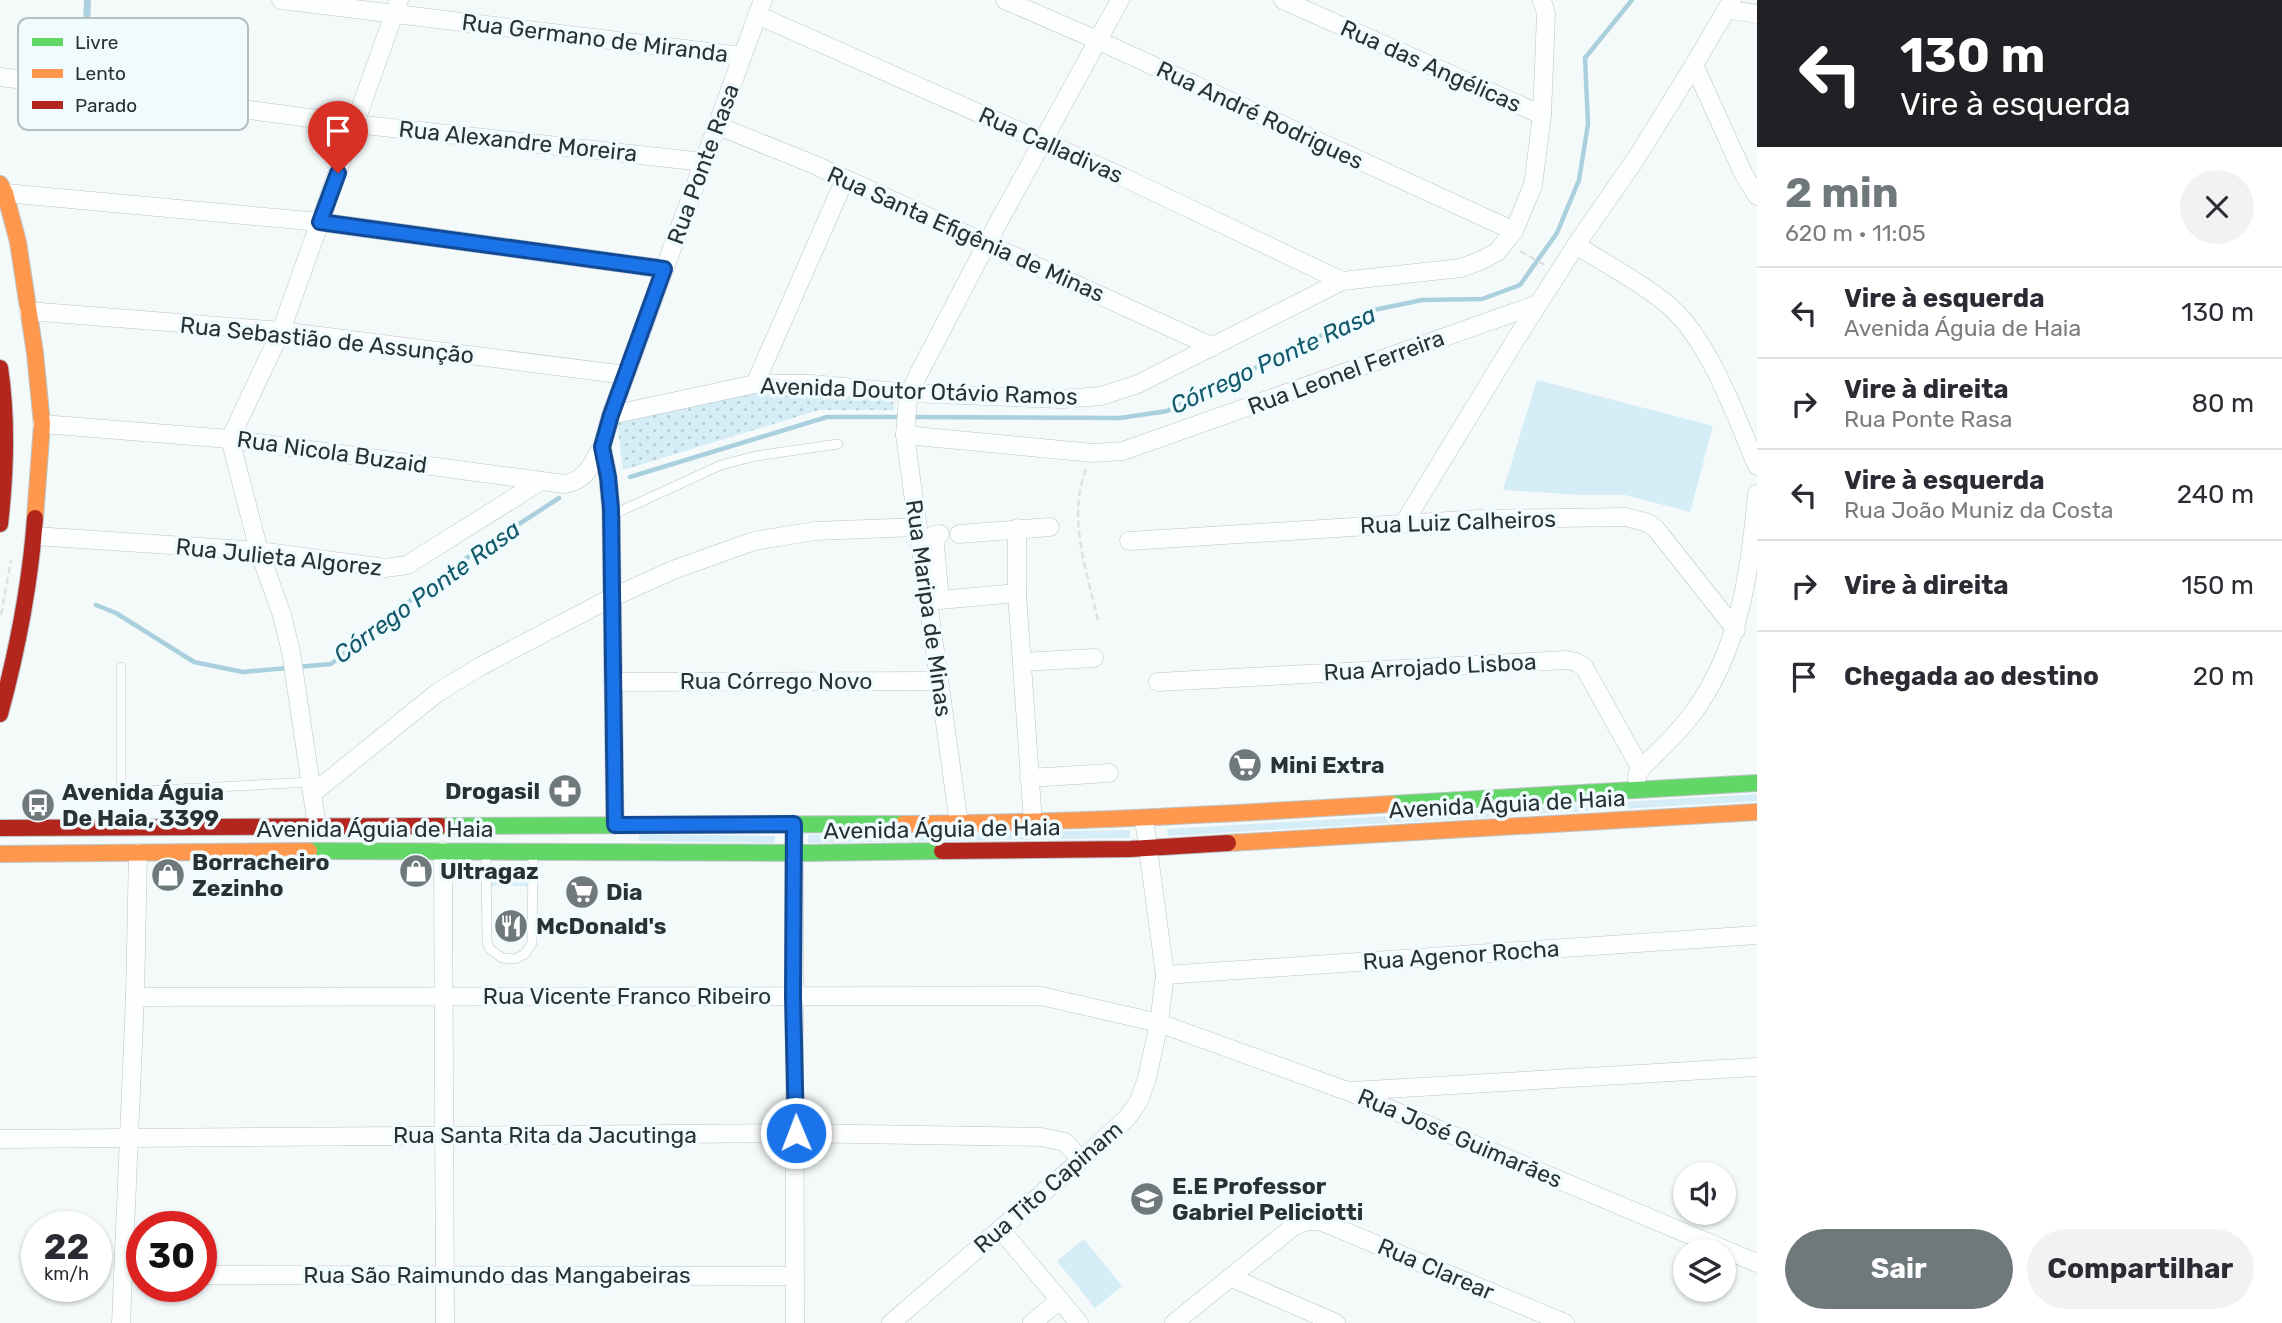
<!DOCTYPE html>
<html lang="pt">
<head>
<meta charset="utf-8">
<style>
  :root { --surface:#fff; --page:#f2f2f3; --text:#2b2b33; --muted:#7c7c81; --line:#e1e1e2; --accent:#6f787b }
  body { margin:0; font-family:Rubik,sans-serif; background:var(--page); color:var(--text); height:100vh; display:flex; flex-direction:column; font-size:26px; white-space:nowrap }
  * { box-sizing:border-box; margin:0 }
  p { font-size:23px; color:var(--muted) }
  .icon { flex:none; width:38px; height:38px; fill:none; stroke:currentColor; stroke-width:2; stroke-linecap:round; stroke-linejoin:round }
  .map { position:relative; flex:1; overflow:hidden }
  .details { display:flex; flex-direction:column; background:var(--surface); width:525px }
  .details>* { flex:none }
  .banner { background:#202124; color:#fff; overflow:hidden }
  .fabs { position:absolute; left:1673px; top:1162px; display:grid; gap:14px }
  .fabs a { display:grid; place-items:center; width:63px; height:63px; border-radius:50%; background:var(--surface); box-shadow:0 2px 5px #0004; font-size:35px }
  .speed { position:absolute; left:21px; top:1211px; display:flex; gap:14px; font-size:35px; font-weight:700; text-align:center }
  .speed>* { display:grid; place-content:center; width:91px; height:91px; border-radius:50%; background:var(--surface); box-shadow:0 2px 5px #0004; line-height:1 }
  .speed small { font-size:18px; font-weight:400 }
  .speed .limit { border:10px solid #d22; background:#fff; color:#111 }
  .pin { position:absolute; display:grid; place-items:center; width:60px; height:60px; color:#fff; margin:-72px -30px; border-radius:50% 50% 50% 0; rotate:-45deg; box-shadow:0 0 7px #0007 }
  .pin .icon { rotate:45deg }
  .me { position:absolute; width:77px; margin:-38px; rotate:359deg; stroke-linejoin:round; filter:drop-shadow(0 0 5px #0008) }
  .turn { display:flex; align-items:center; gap:24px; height:147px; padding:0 28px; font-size:32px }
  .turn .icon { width:91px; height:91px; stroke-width:2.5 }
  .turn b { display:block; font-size:49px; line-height:60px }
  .round { display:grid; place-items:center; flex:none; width:74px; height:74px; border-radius:37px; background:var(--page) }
  .headline { display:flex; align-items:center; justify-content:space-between; height:119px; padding:0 28px }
  h1 { font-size:42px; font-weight:700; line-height:52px; color:var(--accent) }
  .primary-button { display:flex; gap:14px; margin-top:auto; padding:14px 28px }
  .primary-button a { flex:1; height:80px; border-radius:42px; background:var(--accent); color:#fff; font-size:28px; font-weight:700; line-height:80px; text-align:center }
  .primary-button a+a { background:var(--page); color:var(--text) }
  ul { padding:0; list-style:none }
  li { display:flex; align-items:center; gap:21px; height:91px; padding:0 28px; border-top:2px solid var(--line) }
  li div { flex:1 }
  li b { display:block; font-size:26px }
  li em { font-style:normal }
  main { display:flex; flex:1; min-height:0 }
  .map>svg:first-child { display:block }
  .park { fill:url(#park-dots) }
  .garden { fill:#d5edf6 }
  .water { fill:url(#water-ripples) }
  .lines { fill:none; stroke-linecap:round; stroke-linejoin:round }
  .stream { stroke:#aad0dd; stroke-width:4.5 }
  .lane-casing { stroke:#bcc4c6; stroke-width:10 }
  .street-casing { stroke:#bcc4c6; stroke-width:19 }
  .fast-casing { stroke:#bcc4c6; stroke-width:18 }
  .slow-casing { stroke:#bcc4c6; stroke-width:18 }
  .jam-casing { stroke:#bcc4c6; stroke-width:18 }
  .path { stroke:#e0e2e2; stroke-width:2.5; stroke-dasharray:7 3.5; stroke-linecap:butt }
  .lane { stroke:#fdfefe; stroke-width:9 }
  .street { stroke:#fdfefe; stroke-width:18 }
  .fast { stroke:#63d668; stroke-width:16 }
  .slow { stroke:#ff974d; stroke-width:16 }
  .jam { stroke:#b3261e; stroke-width:16 }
  .route-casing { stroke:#114b97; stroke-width:18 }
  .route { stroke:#1a73e8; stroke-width:12 }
  .labels { text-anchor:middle; stroke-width:7; stroke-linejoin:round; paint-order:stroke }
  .street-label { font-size:23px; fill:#283236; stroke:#f0fbfe }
  .poi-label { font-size:23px; font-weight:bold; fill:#283236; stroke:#f0fbfe; text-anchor:start }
  .water-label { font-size:24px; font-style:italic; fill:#125a6c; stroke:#f0fbfe }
  .key { fill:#f0fbfe; stroke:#b4bfc2; stroke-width:2 }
  .key-label { font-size:19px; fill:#283236 }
</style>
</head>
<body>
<main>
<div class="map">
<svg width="1757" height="1323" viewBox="0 0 1757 1323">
  <defs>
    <pattern id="park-dots" width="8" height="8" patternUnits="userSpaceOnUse" patternTransform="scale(1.75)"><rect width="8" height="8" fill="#d5edf6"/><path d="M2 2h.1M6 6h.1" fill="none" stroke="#b7ccd4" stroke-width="1.8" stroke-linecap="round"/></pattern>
    <pattern id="water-ripples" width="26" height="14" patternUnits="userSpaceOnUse" patternTransform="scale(1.75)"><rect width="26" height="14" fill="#aad0dd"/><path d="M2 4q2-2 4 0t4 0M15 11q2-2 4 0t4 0" fill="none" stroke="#92b3be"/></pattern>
  </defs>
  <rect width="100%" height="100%" fill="#f4f9fa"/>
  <path class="park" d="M771,389L893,398L894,410H819L623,470L617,421Z"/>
  <g class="garden">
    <path d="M1537,380L1713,426L1690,512L1625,495H1582L1503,490Z"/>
    <path d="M1757,794V801L1168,836L1167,829Z"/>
    <path d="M1130,830V838L808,843V835Z"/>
    <path d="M639,834L775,836V843L639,841Z"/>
    <path d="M491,868H527V886H490Z"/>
    <path d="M1084,1239L1122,1286L1095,1308L1057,1261Z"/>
  </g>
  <path class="water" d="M84,0H91L88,78L81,77Z"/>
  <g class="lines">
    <g class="stream">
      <path d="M909,417L1120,418L1167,411L1374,310L1422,300L1482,299L1520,285L1557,233L1579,180L1588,124L1585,58L1632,0"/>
      <path d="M630,477L827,417H900"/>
      <path d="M96,605L116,613L194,662L243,672L288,668"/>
      <path d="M297,667L331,664L450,569L559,498"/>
    </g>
    <g class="lane-casing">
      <g id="lane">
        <path d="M610,516L721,465L756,456L838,444"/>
        <path d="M121,667V792L312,782"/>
        <path d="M486,853L487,942L490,949L502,958L515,959L525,954L532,943L533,855"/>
      </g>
    </g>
    <g class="street-casing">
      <g id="street">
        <path d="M281,0L742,56"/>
        <path d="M1005,0L1097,40L1514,231"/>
        <path d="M1283,0L1542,115"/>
        <path d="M1727,9L1757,14"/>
        <path d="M757,15L1123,177L1342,281"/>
        <path d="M1694,65L1744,175L1757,196"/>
        <path d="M0,77L355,124L704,162"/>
        <path d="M716,125L815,165L1213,347"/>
        <path d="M5,193L320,222L664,269"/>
        <path d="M1576,245C1604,263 1635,279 1662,300C1708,334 1735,415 1757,466"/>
        <path d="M28,311L281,331L626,375"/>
        <path d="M755,384L845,179"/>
        <path d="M611,415L755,384H811L910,393L1062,399L1101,396L1138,384L1342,281L1461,268L1482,260L1497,252L1514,231L1533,185L1542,115L1546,14L1542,0"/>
        <path d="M42,424L230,439L564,484C586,481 592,464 602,447"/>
        <path d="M905,435L1093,453L1123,451L1538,304"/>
        <path d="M1404,523L1516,339L1576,245L1637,157L1694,65L1732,0"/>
        <path d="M1017,528V593L1033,823"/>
        <path d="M940,534L934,535L940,600L1017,593"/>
        <path d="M959,534L1050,527"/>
        <path d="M35,536L259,551L385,568L407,565L541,481"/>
        <path d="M1129,541L1480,519L1626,517L1648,523L1656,529L1736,630"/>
        <path d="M1022,662L1094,658"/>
        <path d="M613,682L939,681"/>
        <path d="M1158,682L1567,660L1576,662L1584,667L1641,769"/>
        <path d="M1029,778L1109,773"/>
        <path d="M1637,778L1638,772C1656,753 1678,734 1693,713C1740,649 1750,571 1757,494"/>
        <path d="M313,793L437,693L481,666L611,598L673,570L754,541L815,531L918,527"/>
        <path d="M794,824L795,1323"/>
        <path d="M959,824L905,435L908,398L918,375L987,243L1120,0"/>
        <path d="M615,825L611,509L608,477L602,447L611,415L763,0"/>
        <path d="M317,826L291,652L282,615L259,551L230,439L281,331L399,0"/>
        <path d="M443,851L445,1323"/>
        <path d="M1165,975L1757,935"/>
        <path d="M135,997L1041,996L1159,1023L1347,1091L1757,1263"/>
        <path d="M1352,1091L1757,1067"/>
        <path d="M0,1139L796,1133L1041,1137L1065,1142L1081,1160"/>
        <path d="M1000,1229L1079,1323"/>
        <path d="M201,1275L794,1276"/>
        <path d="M1232,1278L1336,1323"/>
        <path d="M121,1323L135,997L138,853"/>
        <path d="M891,1323L1081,1160L1127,1118L1139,1101L1147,1078L1159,1023L1165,975L1144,819"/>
        <path d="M1032,1323L1060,1300"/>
        <path d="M1174,1323L1294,1226L1307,1221H1320L1565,1323"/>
      </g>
    </g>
    <g class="fast-casing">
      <g id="fast">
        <path d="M1391,804L1757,783"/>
        <path d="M440,826L903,824"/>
        <path d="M309,851L808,853L942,851"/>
      </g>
    </g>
    <g class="slow-casing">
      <g id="slow">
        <path d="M0,184L5,193L18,242L35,353L42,424L35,518"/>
        <path d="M903,824C1066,823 1228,814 1391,804"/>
        <path d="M1228,843L1757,812"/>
        <path d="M0,854L309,851"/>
      </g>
    </g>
    <g class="jam-casing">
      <g id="jam">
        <path d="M0,368C8,421 6,471 0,524"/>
        <path d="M0,714C18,648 30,586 35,518"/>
        <path d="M0,828L440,826"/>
        <path d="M942,851L1130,849L1228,843"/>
      </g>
    </g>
    <g class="path">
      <path d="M1520,251L1545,265"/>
      <path d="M1086,469C1067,518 1087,572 1098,620"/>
      <path d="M1,615L11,560"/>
    </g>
    <use href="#lane" class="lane"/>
    <use href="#street" class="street"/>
    <use href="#fast" class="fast"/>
    <use href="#slow" class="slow"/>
    <use href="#jam" class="jam"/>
  </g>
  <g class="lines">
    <g class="route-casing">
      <path id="route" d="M338,173L320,222L664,269L611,415L602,447L608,477L611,509L615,825L794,824L793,996L796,1133"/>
    </g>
    <use href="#route" class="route"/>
  </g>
  <defs>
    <g id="supermarket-disc" transform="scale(1.75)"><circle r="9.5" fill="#6f787b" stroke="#f0fbfe"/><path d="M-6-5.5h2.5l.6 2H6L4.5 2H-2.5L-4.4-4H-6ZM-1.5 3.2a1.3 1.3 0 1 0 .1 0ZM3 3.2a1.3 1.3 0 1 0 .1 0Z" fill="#fff"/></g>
    <g id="pharmacy-disc" transform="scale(1.75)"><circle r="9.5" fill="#6f787b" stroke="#f0fbfe"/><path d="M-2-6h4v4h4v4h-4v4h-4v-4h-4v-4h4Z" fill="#fff"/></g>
    <g id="bus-disc" transform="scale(1.75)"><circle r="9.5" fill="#6f787b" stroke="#f0fbfe"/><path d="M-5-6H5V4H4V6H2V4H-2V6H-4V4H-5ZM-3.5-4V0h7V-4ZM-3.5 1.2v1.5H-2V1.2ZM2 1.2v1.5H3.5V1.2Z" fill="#fff"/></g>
    <g id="shop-disc" transform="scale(1.75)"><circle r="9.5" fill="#6f787b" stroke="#f0fbfe"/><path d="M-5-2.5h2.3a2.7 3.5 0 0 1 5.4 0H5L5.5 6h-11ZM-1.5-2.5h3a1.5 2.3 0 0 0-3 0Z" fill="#fff"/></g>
    <g id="restaurant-disc" transform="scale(1.75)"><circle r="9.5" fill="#6f787b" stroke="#f0fbfe"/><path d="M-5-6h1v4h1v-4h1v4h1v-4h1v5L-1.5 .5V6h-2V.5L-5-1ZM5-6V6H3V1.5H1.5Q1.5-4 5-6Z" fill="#fff"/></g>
    <g id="school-disc" transform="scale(1.75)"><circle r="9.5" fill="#6f787b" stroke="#f0fbfe"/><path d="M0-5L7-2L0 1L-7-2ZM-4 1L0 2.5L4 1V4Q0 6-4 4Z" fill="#fff"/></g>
  </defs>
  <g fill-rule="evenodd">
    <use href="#supermarket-disc" x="1245" y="765"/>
    <use href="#pharmacy-disc" x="565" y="791"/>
    <use href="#bus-disc" x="38" y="805"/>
    <use href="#shop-disc" x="416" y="871"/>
    <use href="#shop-disc" x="168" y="875"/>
    <use href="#supermarket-disc" x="582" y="892"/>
    <use href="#restaurant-disc" x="511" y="926"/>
    <use href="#school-disc" x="1147" y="1199"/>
  </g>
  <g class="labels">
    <g class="street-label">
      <text transform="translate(595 38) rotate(7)" y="8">Rua Germano de Miranda</text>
      <text transform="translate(1431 66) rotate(24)" y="8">Rua das Angélicas</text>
      <text transform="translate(1260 115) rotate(25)" y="8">Rua André Rodrigues</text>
      <text transform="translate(518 141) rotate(6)" y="8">Rua Alexandre Moreira</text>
      <text transform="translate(1051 145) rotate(24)" y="8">Rua Calladivas</text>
      <text transform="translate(703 164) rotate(-70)" y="8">Rua Ponte Rasa</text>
      <text transform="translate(966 234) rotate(24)" y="8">Rua Santa Efigênia de Minas</text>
      <text transform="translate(327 340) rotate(6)" y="8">Rua Sebastião de Assunção</text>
      <text transform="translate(1346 372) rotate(-20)" y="8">Rua Leonel Ferreira</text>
      <text transform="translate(919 391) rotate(2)" y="8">Avenida Doutor Otávio Ramos</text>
      <text transform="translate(332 452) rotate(8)" y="8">Rua Nicola Buzaid</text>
      <text transform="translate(1458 522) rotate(-2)" y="8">Rua Luiz Calheiros</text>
      <text transform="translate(279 557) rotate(6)" y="8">Rua Julieta Algorez</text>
      <text transform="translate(929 608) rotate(82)" y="8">Rua Maripa de Minas</text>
      <text transform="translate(1430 667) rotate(-3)" y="8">Rua Arrojado Lisboa</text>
      <text x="776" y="689">Rua Córrego Novo</text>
      <text transform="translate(1507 804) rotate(-3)" y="8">Avenida Águia de Haia</text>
      <text x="375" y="837">Avenida Águia de Haia</text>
      <text transform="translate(942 829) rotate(-1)" y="8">Avenida Águia de Haia</text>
      <text transform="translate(1461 955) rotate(-4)" y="8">Rua Agenor Rocha</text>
      <text x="627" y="1004">Rua Vicente Franco Ribeiro</text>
      <text x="545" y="1143">Rua Santa Rita da Jacutinga</text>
      <text transform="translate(1460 1138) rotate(23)" y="8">Rua José Guimarães</text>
      <text transform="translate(1048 1187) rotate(-41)" y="8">Rua Tito Capinam</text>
      <text transform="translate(1436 1269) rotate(23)" y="8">Rua Clarear</text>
      <text x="497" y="1283">Rua São Raimundo das Mangabeiras</text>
    </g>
    <g class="poi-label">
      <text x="1270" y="773">Mini Extra</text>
      <text x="540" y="799" text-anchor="end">Drogasil</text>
      <text x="62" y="800">Avenida Águia<tspan x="62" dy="26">De Haia, 3399</tspan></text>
      <text x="192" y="870">Borracheiro<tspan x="192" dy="26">Zezinho</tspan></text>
      <text x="440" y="879">Ultragaz</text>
      <text x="606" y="900">Dia</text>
      <text x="536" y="934">McDonald's</text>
      <text x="1172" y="1194">E.E Professor<tspan x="1172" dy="26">Gabriel Peliciotti</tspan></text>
    </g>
    <g class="water-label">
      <text transform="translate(1273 360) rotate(-25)" y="8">Córrego Ponte Rasa</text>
      <text transform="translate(427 592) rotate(-36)" y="8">Córrego Ponte Rasa</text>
    </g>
  </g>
  <rect x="18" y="18" width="230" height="112" rx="10" class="key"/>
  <rect x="32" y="38" width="31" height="8" fill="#63d668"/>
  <rect x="32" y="69" width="31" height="9" fill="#ff974d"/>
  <rect x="32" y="101" width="31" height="8" fill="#b3261e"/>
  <g class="key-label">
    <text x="75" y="49">Livre</text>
    <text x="75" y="80">Lento</text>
    <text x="75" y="112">Parado</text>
  </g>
</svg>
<div class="fabs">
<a><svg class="icon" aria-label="sound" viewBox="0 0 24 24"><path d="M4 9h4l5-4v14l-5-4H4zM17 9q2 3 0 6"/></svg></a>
<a><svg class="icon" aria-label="layers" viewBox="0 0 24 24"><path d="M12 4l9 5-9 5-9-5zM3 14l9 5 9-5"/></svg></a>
</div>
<div class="speed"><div>22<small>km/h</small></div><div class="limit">30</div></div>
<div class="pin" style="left:338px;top:173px;background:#d93025"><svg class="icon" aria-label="arrive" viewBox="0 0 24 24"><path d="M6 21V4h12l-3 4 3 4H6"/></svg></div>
<svg class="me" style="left:796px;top:1133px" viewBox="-20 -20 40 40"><circle r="17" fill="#1a73e8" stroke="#fff" stroke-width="3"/><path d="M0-11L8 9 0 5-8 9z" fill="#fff"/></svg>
</div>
<section class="details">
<div class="banner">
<div class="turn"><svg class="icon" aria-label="left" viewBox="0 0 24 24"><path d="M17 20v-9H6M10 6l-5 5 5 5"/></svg><div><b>130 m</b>Vire à esquerda</div></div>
</div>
<div class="headline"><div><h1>2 min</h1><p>620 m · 11:05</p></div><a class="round"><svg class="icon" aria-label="close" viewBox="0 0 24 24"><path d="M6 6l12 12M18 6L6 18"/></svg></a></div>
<ul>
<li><svg class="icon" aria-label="left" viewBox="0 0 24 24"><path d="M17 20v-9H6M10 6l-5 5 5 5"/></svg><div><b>Vire à esquerda</b><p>Avenida Águia de Haia</p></div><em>130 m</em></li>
<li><svg class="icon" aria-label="right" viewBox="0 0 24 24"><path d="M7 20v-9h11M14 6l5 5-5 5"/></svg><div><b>Vire à direita</b><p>Rua Ponte Rasa</p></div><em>80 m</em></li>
<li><svg class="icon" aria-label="left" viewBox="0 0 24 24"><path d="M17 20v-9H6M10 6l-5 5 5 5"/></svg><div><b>Vire à esquerda</b><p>Rua João Muniz da Costa</p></div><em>240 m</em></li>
<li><svg class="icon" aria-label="right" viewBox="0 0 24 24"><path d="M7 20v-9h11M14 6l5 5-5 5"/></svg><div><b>Vire à direita</b></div><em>150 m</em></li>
<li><svg class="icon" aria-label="arrive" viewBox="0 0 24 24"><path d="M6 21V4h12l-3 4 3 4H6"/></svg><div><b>Chegada ao destino</b></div><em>20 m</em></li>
</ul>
<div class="primary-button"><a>Sair</a><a>Compartilhar</a></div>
</section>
</main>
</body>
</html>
